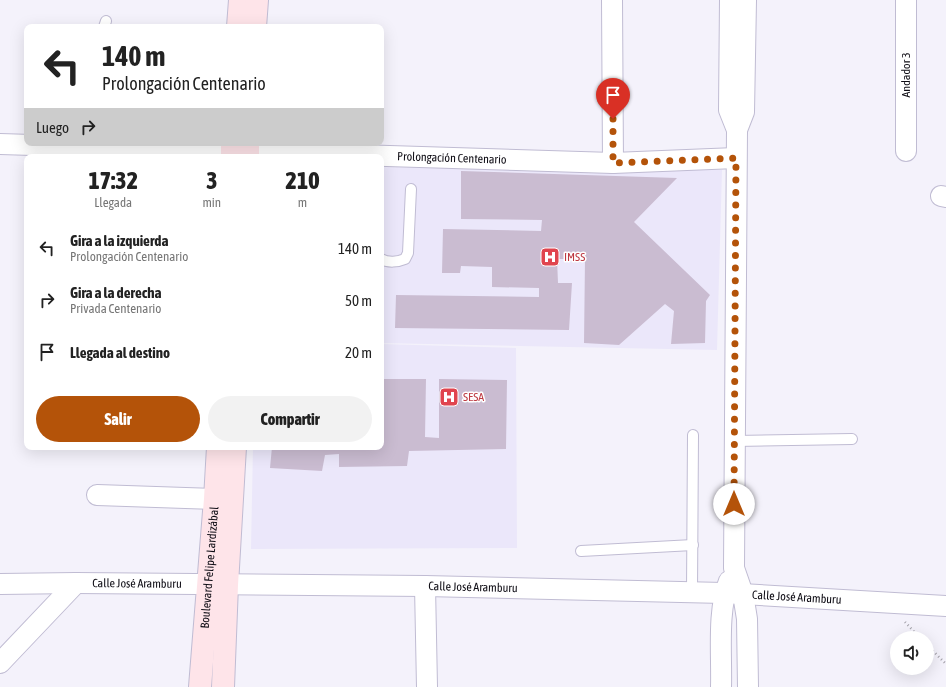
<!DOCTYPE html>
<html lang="es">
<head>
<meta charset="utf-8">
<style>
  :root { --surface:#fff; --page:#f2f2f2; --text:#222; --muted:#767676; --accent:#b45309 }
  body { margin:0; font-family:"Asap Condensed",sans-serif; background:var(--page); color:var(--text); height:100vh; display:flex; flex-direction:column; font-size:15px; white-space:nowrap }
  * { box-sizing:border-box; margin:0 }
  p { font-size:13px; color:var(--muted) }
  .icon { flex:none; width:22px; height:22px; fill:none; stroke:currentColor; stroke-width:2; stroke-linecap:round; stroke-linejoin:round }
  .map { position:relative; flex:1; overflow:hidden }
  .side { position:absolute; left:24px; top:154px; width:360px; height:296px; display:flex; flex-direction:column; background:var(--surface); border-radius:8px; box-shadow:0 4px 16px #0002 }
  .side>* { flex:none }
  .banner { position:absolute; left:24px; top:24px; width:360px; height:122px; border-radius:8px; box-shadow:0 4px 16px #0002; background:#fff; color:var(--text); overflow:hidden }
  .fabs { position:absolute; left:890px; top:631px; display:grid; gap:8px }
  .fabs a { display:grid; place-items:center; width:44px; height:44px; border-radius:50%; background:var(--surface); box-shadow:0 4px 16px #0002; font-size:20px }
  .pin { position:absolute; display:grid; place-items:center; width:34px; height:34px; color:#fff; margin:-41px -17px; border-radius:50% 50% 50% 0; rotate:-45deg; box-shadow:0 0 4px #0007 }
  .pin .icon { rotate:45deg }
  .me { position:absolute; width:44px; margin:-22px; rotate:0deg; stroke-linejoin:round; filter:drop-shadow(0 0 3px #0008) }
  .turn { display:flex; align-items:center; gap:14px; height:84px; padding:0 12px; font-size:18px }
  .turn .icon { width:52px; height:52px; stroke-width:2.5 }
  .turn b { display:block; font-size:28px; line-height:34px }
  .then { display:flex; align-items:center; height:38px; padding:0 12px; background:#0003; gap:8px; font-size:15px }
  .eta { display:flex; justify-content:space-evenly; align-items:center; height:68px; text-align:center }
  .eta b { font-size:24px; font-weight:800; line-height:28px }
  .primary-button { display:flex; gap:8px; margin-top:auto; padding:8px 12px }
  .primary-button a { flex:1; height:46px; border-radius:24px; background:var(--accent); color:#fff; font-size:16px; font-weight:800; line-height:46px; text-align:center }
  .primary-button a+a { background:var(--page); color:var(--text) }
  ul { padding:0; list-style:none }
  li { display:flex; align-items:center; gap:12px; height:52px; padding:0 12px }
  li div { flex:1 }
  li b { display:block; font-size:15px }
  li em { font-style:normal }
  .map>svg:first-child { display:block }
  .built { fill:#ebe7fa }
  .building { fill:#cabcd1 }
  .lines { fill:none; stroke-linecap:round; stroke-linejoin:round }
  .service-casing { stroke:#c0bcd3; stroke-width:12 }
  .minor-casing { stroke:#c0bcd3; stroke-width:22 }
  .secondary-casing { stroke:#c0bcd3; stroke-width:24 }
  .path { stroke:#a3a1a9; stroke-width:2.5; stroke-dasharray:1 3; stroke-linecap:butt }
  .service { stroke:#fff; stroke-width:10 }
  .minor { stroke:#fff; stroke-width:20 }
  .secondary { stroke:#fee4e9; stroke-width:22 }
  .route { stroke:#b45309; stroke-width:7; stroke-dasharray:0 12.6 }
  .labels { text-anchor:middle; stroke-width:3; stroke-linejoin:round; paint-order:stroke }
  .street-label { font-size:12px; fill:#0d0b13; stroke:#fff }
  .health-label { font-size:12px; fill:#be3a42; stroke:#fff; text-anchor:start }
</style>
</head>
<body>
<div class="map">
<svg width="946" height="687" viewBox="0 0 946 687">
  <rect width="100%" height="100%" fill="#f4f2fb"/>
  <g class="built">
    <path d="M381,167L722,170L717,350L381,343Z"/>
    <path d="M381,344L516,348L517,548L251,549L253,447H381Z"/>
  </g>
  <g class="building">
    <path d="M461,171L677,178L634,222L710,295L706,301L705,343L671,344L674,311L665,304L619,345L584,343L585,259H557L558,283H572L569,330L395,328L396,295L539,297V288L492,287V267L461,266L460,273H442L443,229L541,231L542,220L461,219Z"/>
    <path d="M381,379H426L425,437L439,438V379L507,380L506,449L409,451L407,466L339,467V454L325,455L322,471L270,468L272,447H381Z"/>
  </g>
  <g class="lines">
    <g class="service-casing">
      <g id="service">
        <path d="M104,27L106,21"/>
        <path d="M381,259C388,263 398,262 405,259L408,253L411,189"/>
        <path d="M735,441L852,439"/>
        <path d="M581,551L693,545"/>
        <path d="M692,593L693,435"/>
      </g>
    </g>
    <g class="minor-casing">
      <g id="minor">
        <path d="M612,0L613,163"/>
        <path d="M730,0L729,110L737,130L734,568L743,594L747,619L748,687"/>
        <path d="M737,130L744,112L746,0"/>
        <path id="s1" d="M0,144L613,163L736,158"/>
        <path d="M906,151V0"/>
        <path d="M941,196L946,197"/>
        <path d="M97,495L215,499"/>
        <path id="s2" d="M0,584L76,583L425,586L724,593L946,606"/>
        <path d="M425,586L427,687"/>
        <path d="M0,663L76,583"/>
        <path d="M721,687C722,655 717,611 729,581"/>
      </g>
    </g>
    <g class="secondary-casing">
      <g id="secondary">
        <path d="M238,27L240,0"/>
        <path d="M255,27L257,0"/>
        <path d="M232,157V143"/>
        <path d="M248,157V143"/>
        <path id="s3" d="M200,687L215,499L218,447"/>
        <path d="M223,687L227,585L235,447"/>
      </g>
    </g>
    <g class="path">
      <path d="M905,622L920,638"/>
      <path d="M927,645L946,664"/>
    </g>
    <use href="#service" class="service"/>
    <use href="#minor" class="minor"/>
    <use href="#secondary" class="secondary"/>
  </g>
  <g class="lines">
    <path class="route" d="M613,119V163L736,158L734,504"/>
  </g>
  <defs>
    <g id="hospital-square" transform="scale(1)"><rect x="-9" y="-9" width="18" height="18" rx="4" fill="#e0444e" stroke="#fff"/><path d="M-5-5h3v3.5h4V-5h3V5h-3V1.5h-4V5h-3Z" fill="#fff"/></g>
  </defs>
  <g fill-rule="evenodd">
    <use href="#hospital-square" x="550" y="257"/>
    <use href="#hospital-square" x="449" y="397"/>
  </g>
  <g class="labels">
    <g class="street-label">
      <text transform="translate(906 75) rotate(-90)" y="4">Andador 3</text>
      <text dy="4" stroke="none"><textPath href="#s1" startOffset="452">Prolongación Centenario</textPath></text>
      <text dy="4" stroke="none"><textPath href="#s3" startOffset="120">Boulevard Felipe Lardizábal</textPath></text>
      <text dy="4" stroke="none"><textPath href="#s2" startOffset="137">Calle José Aramburu</textPath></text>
      <text dy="4" stroke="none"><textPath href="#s2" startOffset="473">Calle José Aramburu</textPath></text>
      <text dy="4" stroke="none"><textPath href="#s2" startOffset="797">Calle José Aramburu</textPath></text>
    </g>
    <g class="health-label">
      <text x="564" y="261">IMSS</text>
      <text x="463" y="401">SESA</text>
    </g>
  </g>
</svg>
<div class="fabs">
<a><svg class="icon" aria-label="sound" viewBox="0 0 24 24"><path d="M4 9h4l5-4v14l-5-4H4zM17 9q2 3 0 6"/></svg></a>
</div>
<div class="pin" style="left:613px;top:119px;background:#d93025"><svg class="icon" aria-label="arrive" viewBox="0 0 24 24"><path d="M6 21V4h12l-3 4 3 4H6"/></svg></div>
<svg class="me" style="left:734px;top:504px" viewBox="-20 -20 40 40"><circle r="19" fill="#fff"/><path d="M0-13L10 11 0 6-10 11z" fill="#b45309"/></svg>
<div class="banner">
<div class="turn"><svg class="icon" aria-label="left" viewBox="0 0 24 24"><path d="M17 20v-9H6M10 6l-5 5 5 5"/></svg><div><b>140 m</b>Prolongación Centenario</div></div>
<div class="then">Luego<svg class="icon" aria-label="right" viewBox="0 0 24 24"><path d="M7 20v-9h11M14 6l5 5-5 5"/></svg></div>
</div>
<section class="side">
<div class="eta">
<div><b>17:32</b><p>Llegada</p></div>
<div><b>3</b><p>min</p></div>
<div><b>210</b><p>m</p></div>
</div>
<ul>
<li><svg class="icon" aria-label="left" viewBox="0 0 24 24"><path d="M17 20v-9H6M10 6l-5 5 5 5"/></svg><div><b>Gira a la izquierda</b><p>Prolongación Centenario</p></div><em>140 m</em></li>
<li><svg class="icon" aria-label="right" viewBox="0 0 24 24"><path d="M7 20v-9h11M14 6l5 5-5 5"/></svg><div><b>Gira a la derecha</b><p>Privada Centenario</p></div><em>50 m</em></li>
<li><svg class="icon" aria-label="arrive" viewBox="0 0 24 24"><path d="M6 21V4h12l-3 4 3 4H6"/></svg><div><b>Llegada al destino</b></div><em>20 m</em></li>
</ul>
<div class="primary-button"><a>Salir</a><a>Compartir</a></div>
</section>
</div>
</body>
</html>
